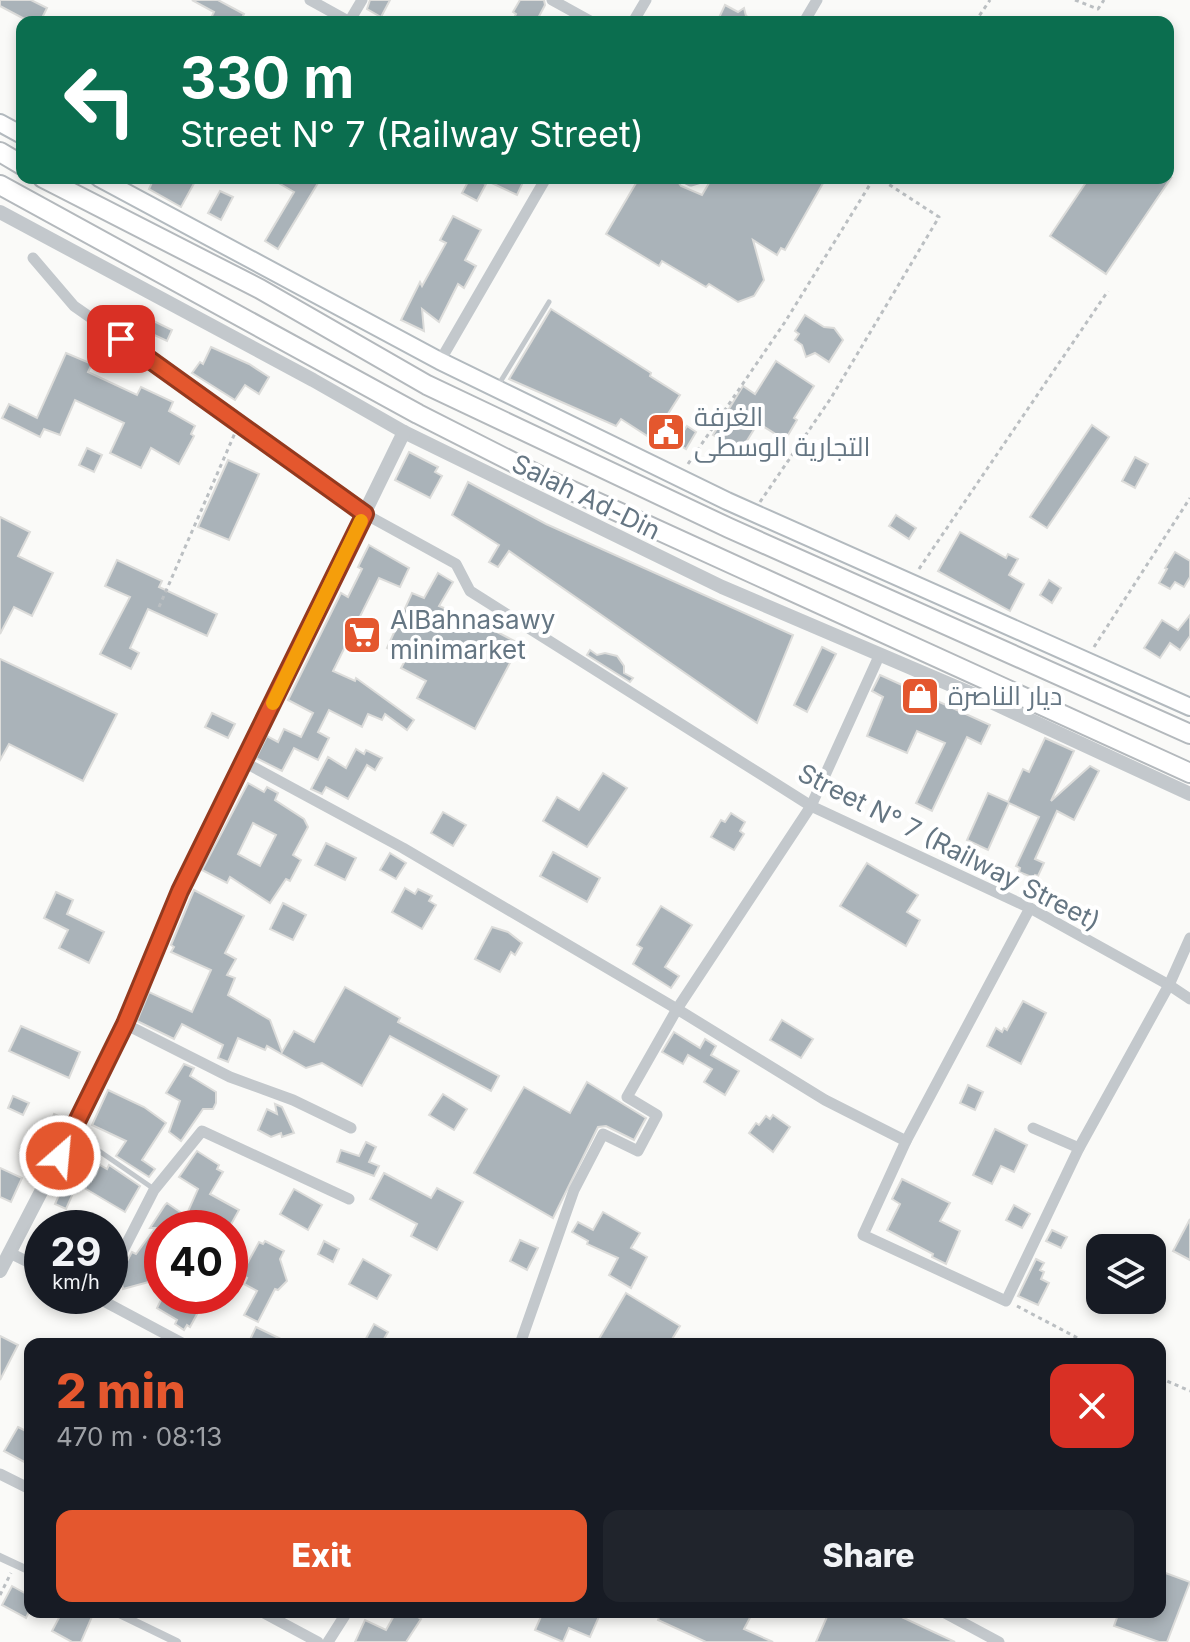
<!DOCTYPE html>
<html lang="en">
<head>
<meta charset="utf-8">
<style>
  :root { --surface:#171b24; --page:#20242c; --text:#f1f3f6; --muted:#9ea1a6; --accent:#e4572e }
  body { margin:0; font-family:Inter,Cairo,sans-serif; background:var(--page); color:var(--text); height:100vh; display:flex; flex-direction:column; font-size:30px; white-space:nowrap }
  * { box-sizing:border-box; margin:0 }
  p { font-size:26px; color:var(--muted) }
  .icon { flex:none; width:44px; height:44px; fill:none; stroke:currentColor; stroke-width:2; stroke-linecap:round; stroke-linejoin:round }
  .map { position:relative; flex:1; overflow:hidden }
  .drawer { position:absolute; left:24px; top:1338px; width:1142px; height:280px; display:flex; flex-direction:column; background:var(--surface); border-radius:16px; box-shadow:0 4px 12px #0003 }
  .drawer>* { flex:none }
  .top-card { position:absolute; left:16px; top:16px; width:1158px; height:168px; border-radius:16px; box-shadow:0 4px 12px #0003; background:#0b6e4f; color:#fff; overflow:hidden }
  .fabs { position:absolute; left:1086px; top:1234px; display:grid; gap:16px }
  .fabs a { display:grid; place-items:center; width:80px; height:80px; border-radius:16px; background:var(--surface); box-shadow:0 4px 12px #0003; font-size:40px }
  .speed { position:absolute; left:24px; top:1210px; display:flex; gap:16px; font-size:40px; font-weight:700; text-align:center }
  .speed>* { display:grid; place-content:center; width:104px; height:104px; border-radius:50%; background:var(--surface); box-shadow:0 4px 12px #0003; line-height:1 }
  .speed small { font-size:20px; font-weight:400 }
  .speed .limit { border:12px solid #d22; background:#fff; color:#111 }
  .pin { position:absolute; display:grid; place-items:center; width:68px; height:68px; color:#fff; margin:-34px; border-radius:16px; box-shadow:0 4px 12px #0006 }
  .me { position:absolute; width:88px; margin:-44px; rotate:27deg; stroke-linejoin:round; filter:drop-shadow(0 0 6px #0008) }
  .turn { display:flex; align-items:center; gap:28px; height:168px; padding:0 32px; font-size:36px }
  .turn .icon { width:104px; height:104px; stroke-width:2.5 }
  .turn b { display:block; font-size:56px; line-height:68px }
  .round { display:grid; place-items:center; flex:none; width:84px; height:84px; border-radius:16px; background:var(--page) }
  .head { display:flex; align-items:center; justify-content:space-between; height:136px; padding:0 32px }
  h1 { font-size:48px; font-weight:800; line-height:60px; color:var(--accent) }
  .primary-button { display:flex; gap:16px; margin-top:auto; padding:16px 32px }
  .primary-button a { flex:1; height:92px; border-radius:16px; background:var(--accent); color:#fff; font-size:32px; font-weight:800; line-height:92px; text-align:center }
  .primary-button a+a { background:var(--page); color:var(--text) }
  .map>svg:first-child { display:block }
  .building { fill:#aab3b9; stroke:#dcdcda; stroke-width:2; fill-rule:evenodd }
  .lines { fill:none; stroke-linecap:round; stroke-linejoin:round }
  .secondary-casing { stroke:#b3babf; stroke-width:20 }
  .trunk-casing { stroke:#b4b9bd; stroke-width:22 }
  .path { stroke:#bbbfc2; stroke-width:3; stroke-dasharray:4 4; stroke-linecap:butt }
  .service { stroke:#c3c8cc; stroke-width:5 }
  .pedestrian { stroke:#c3c8cc; stroke-width:8 }
  .minor { stroke:#c3c8cc; stroke-width:11 }
  .tertiary { stroke:#c3c8cc; stroke-width:14 }
  .secondary { stroke:#fff; stroke-width:16 }
  .trunk { stroke:#fff; stroke-width:18 }
  .route-casing { stroke:#94391e; stroke-width:20 }
  .route { stroke:#e4572e; stroke-width:14 }
  .slow { stroke:#f59e0b; stroke-width:14 }
  .labels { text-anchor:middle; stroke-width:8; stroke-linejoin:round; paint-order:stroke }
  .poi-label { font-size:26px; fill:#657683; stroke:#fff; text-anchor:start }
  .street-label { font-size:26px; fill:#657683; stroke:#fff }
</style>
</head>
<body>
<div class="map">
<svg width="1190" height="1642" viewBox="0 0 1190 1642">
  <rect width="100%" height="100%" fill="#fafaf8"/>
  <g class="building">
    <path d="M0,0H31L47,8L40,22H30L0,6Z"/>
    <path d="M192,0H218L244,14L240,22H209L214,12Z"/>
    <path d="M370,0H390L381,17L367,9Z"/>
    <path d="M520,0H544L545,5L536,22H512L516,14L513,12Z"/>
    <path d="M725,5L738,12L744,8L746,16L757,22H717Z"/>
    <path d="M154,178H197L181,207L149,189Z"/>
    <path d="M270,178H321L278,249L265,241L294,192Z"/>
    <path d="M470,178L486,184L477,201L462,193Z"/>
    <path d="M481,178H525L517,195Z"/>
    <path d="M639,178H675L681,186L702,195L712,178H826L785,250L781,248L777,255L753,240L764,280L754,296L738,302L709,284L706,287L662,261L659,266L606,234Z"/>
    <path d="M1089,178H1171L1106,274L1050,236Z"/>
    <path d="M220,191L233,197L221,220L208,213Z"/>
    <path d="M453,216L481,230L465,260L476,266L464,288L458,284L439,322L422,309L424,331L401,320L420,282L422,286L446,243L440,240Z"/>
    <path d="M551,309L651,373L650,376L680,395L652,439L621,419L616,426L509,379Z"/>
    <path d="M139,314L172,330L167,341L133,325Z"/>
    <path d="M805,315L824,327L834,328L843,340L829,362L815,353L806,357L802,345L795,340L799,334L795,331Z"/>
    <path d="M211,347L249,364L269,377L259,394L245,385L235,400L192,373L200,362L203,364Z"/>
    <path d="M66,353L92,364L88,372L137,395L141,387L173,402L169,411L195,426L191,434L194,436L179,464L151,448L141,468L110,453L124,423L75,400L60,435L44,429L40,437L2,418L9,404L37,418Z"/>
    <path d="M776,361L814,386L794,418L797,420L785,440L758,423L740,452L713,435L743,386L755,394Z"/>
    <path d="M1092,425L1109,437L1047,528L1030,517Z"/>
    <path d="M687,426L696,432L686,449L676,443Z"/>
    <path d="M87,448L102,455L94,472L79,465Z"/>
    <path d="M409,452L438,467L435,472L442,476L430,498L395,480Z"/>
    <path d="M1135,457L1148,464L1135,488L1122,481Z"/>
    <path d="M228,460L259,474L229,540L198,527Z"/>
    <path d="M468,482L546,524L793,635L757,723L509,551L498,567L489,562L499,545L452,515Z"/>
    <path d="M896,515L916,528L909,539L889,526Z"/>
    <path d="M0,517L30,532L18,556L53,573L32,616L14,607L0,634Z"/>
    <path d="M960,532L1006,558L1008,554L1018,559L1009,575L1024,584L1010,611L938,571Z"/>
    <path d="M369,545L409,568L400,587L379,578L333,671L355,681L356,678L414,720L407,730L385,714L382,720L368,714L362,727L329,710L318,732L329,738L318,760L294,748L282,771L256,758L267,736L278,742L284,729L301,737L313,713L288,700L341,593L348,597L362,569L358,567Z"/>
    <path d="M1175,552L1190,561V577L1184,587L1175,582L1170,589L1159,583L1167,569L1165,568Z"/>
    <path d="M117,560L162,581L159,587L217,614L207,636L148,609L130,648L139,653L131,669L100,654L130,597L105,586Z"/>
    <path d="M438,573L453,582L439,606L460,615L461,613L520,644L475,729L417,698L426,681L401,668L407,657L387,648L412,593L424,598Z"/>
    <path d="M1049,580L1061,588L1052,603L1040,595Z"/>
    <path d="M1190,615V636L1180,650L1170,643L1160,658L1144,648L1162,620L1178,630Z"/>
    <path d="M822,647L836,654L807,712L794,705Z"/>
    <path d="M590,650L597,655L605,653L617,656L624,666V673L633,678L630,682L587,655Z"/>
    <path d="M0,659L117,714L83,781L9,744L0,760Z"/>
    <path d="M880,675L990,725L981,744L967,737L932,811L916,803L945,743L917,731L907,753L867,736L883,697L872,691Z"/>
    <path d="M212,713L235,724L228,738L205,727Z"/>
    <path d="M1045,738L1074,751L1051,801L1090,766L1099,771L1074,820L1057,811L1035,859L1044,863L1038,876L1035,875L1034,878L1019,872L1020,868L1016,866L1039,817L1009,803L988,850L967,840L988,793L1008,802L1023,769L1029,772Z"/>
    <path d="M356,749L364,754L366,750L382,758L375,770L367,765L348,799L326,787L322,794L311,789L328,757L346,768Z"/>
    <path d="M603,773L627,788L587,847L543,821L557,797L579,810Z"/>
    <path d="M248,783L264,792L267,787L278,793L275,800L304,819L308,827L293,855L301,860L290,881L286,879L270,903L230,877L227,883L202,870ZM253,823L276,835L260,866L238,854Z"/>
    <path d="M443,812L466,825L453,846L431,833Z"/>
    <path d="M731,813L745,822L740,831L744,834L734,850L711,837L721,820L725,822Z"/>
    <path d="M326,843L356,858L345,880L315,865Z"/>
    <path d="M553,852L600,878L587,902L540,876Z"/>
    <path d="M390,853L406,863L396,879L380,870Z"/>
    <path d="M867,863L918,895L907,912L920,920L906,946L840,906Z"/>
    <path d="M405,888L415,894L418,889L432,896L429,901L436,905L422,929L392,912Z"/>
    <path d="M194,890L244,916L225,953L236,959L227,975L235,978L228,995L270,1020L282,1052L294,1031L314,1042L345,987L400,1018L398,1022L499,1076L491,1091L390,1036L362,1086L322,1063L306,1068L267,1046L265,1050L238,1038L228,1062L218,1058L223,1045L182,1024L174,1039L137,1021L149,992L192,1012L211,970L171,952L174,947L171,945Z"/>
    <path d="M56,892L73,900L67,914L104,932L89,963L59,948L68,930L44,918Z"/>
    <path d="M283,903L306,915L293,940L270,929Z"/>
    <path d="M661,906L692,925L665,967L679,976L671,988L633,964L642,948L637,945Z"/>
    <path d="M492,927L508,932L522,943L515,955L511,952L500,972L475,959Z"/>
    <path d="M1023,1001L1046,1013L1021,1064L987,1046L996,1028L1002,1032L1004,1028L1007,1030Z"/>
    <path d="M782,1020L813,1039L801,1058L770,1040Z"/>
    <path d="M21,1026L80,1052L69,1078L9,1051Z"/>
    <path d="M674,1032L700,1048L705,1039L716,1046L711,1055L739,1071L725,1095L704,1082L712,1069L688,1055L683,1064L662,1052Z"/>
    <path d="M184,1064L194,1068L190,1076L216,1092V1103L213,1109H203L181,1141L169,1132L180,1101L166,1093Z"/>
    <path d="M587,1082L646,1118L634,1140L606,1126L598,1127L553,1218L474,1173L524,1087L570,1113Z"/>
    <path d="M968,1085L983,1092L975,1110L960,1103Z"/>
    <path d="M108,1090L144,1107L166,1123L142,1160L155,1169L149,1177L116,1156L126,1141L92,1125Z"/>
    <path d="M443,1094L467,1109L454,1130L429,1115Z"/>
    <path d="M13,1096L29,1103L23,1115L8,1108Z"/>
    <path d="M275,1104L282,1107L294,1133L282,1137L281,1133L271,1137L258,1130L267,1109L277,1114Z"/>
    <path d="M54,1114L65,1119L58,1135L48,1130Z"/>
    <path d="M773,1115L790,1127L773,1152L749,1133L756,1123L759,1125L766,1116L770,1119Z"/>
    <path d="M995,1129L1027,1145L1014,1172L1001,1166L992,1184L973,1175Z"/>
    <path d="M366,1142L376,1147L369,1162L379,1166L374,1176L337,1162L341,1150L359,1156Z"/>
    <path d="M197,1151L219,1165L217,1169L223,1172L210,1194L239,1210L229,1228H162V1236L150,1255L158,1260L153,1271L156,1280L123,1289L120,1274L132,1252L136,1254L155,1228H150L165,1205L167,1203L186,1216L198,1189L179,1177Z"/>
    <path d="M88,1158L107,1169L109,1165L140,1186L125,1212L74,1182Z"/>
    <path d="M0,1168L22,1178L11,1202L0,1197Z"/>
    <path d="M384,1173L431,1198L437,1188L463,1202L437,1250L411,1236L417,1224L370,1199Z"/>
    <path d="M902,1179L950,1203L940,1221L960,1231L946,1264L932,1257L933,1254L887,1230L900,1204L892,1199Z"/>
    <path d="M63,1186L74,1191L66,1209L55,1204Z"/>
    <path d="M294,1189L322,1205L308,1230L280,1214Z"/>
    <path d="M1014,1205L1030,1214L1022,1228L1006,1220Z"/>
    <path d="M603,1212L640,1233L631,1248L647,1257L631,1288L609,1275L618,1258L587,1244L588,1241L572,1232L578,1222L593,1230Z"/>
    <path d="M1190,1219V1260L1173,1251Z"/>
    <path d="M1052,1230L1067,1237L1061,1248L1046,1241Z"/>
    <path d="M520,1240L538,1248L527,1270L510,1261Z"/>
    <path d="M265,1241L284,1251L280,1259L287,1281L278,1290L275,1289L258,1322L244,1315L257,1291L244,1284L247,1278L241,1275L259,1242L263,1244Z"/>
    <path d="M324,1241L339,1249L333,1262L318,1254Z"/>
    <path d="M363,1259L391,1275L377,1299L349,1284Z"/>
    <path d="M1036,1259L1044,1263L1040,1270L1044,1272L1041,1279L1049,1283L1038,1305L1018,1296Z"/>
    <path d="M626,1293L680,1326L669,1344H596Z"/>
    <path d="M163,1296H187L202,1305L190,1327L187,1325L184,1330L175,1324L177,1320L157,1308Z"/>
    <path d="M374,1324L388,1332L381,1344H363Z"/>
    <path d="M256,1327L291,1344H248Z"/>
    <path d="M0,1336L18,1345L0,1380Z"/>
    <path d="M18,1427L30,1433V1465L4,1451Z"/>
    <path d="M1160,1571L1190,1582L1167,1642H1159L1114,1626L1119,1612H1160Z"/>
    <path d="M12,1586L30,1596V1610L26,1618L2,1605Z"/>
    <path d="M62,1612H94L81,1642H72L52,1631Z"/>
    <path d="M396,1612H409L421,1619L406,1642H355L365,1620L386,1630Z"/>
    <path d="M543,1612H601L590,1637L569,1628L563,1642L535,1630Z"/>
    <path d="M661,1612H753L744,1629L773,1642H706L658,1620Z"/>
    <path d="M829,1612H891L955,1642H816Z"/>
  </g>
  <g class="lines">
    <g class="secondary-casing">
      <g id="secondary">
        <path d="M0,123L22,135"/>
        <path d="M99,178L440,361L727,501L1190,707"/>
      </g>
    </g>
    <g class="trunk-casing">
      <g id="trunk">
        <path d="M0,152L22,165"/>
        <path d="M43,178L260,289L427,385L729,528L1190,734"/>
        <path d="M0,185L418,414L546,479L1190,773"/>
      </g>
    </g>
    <g class="path">
      <path d="M1075,0L1098,9L1104,0"/>
      <path d="M975,22L990,0"/>
      <path d="M688,464L785,322L874,178"/>
      <path d="M760,502L831,398L939,217L879,178"/>
      <path d="M919,569L1108,291"/>
      <path d="M159,607L235,433"/>
      <path d="M1094,647L1190,498"/>
      <path d="M1017,1306L1089,1344"/>
      <path d="M1160,1378L1190,1391"/>
      <path d="M0,1595L11,1573"/>
    </g>
    <g class="service">
      <path d="M499,384L549,302"/>
      <path d="M73,1133L154,1189"/>
    </g>
    <g class="pedestrian">
      <path d="M0,1557L30,1571"/>
      <path d="M115,1612L177,1642"/>
    </g>
    <g class="minor">
      <path d="M310,0L350,22"/>
      <path d="M552,0L592,22"/>
      <path d="M349,22L362,0"/>
      <path d="M633,22L646,0"/>
      <path d="M804,22L817,0"/>
      <path d="M685,178L691,181L701,178"/>
      <path d="M33,258L74,306L240,422L365,514L456,564L470,591L811,806L1030,908L1169,985L1190,999"/>
      <path d="M440,361L546,178"/>
      <path d="M244,762L403,848L677,1009L825,1100L906,1141"/>
      <path d="M1030,908L906,1141L863,1235L1006,1301L1079,1148L1169,985L1190,938"/>
      <path d="M125,1024L230,1077L293,1100L351,1128"/>
      <path d="M1033,1128L1079,1148"/>
      <path d="M10,1253L42,1269"/>
      <path d="M110,1276L154,1190L202,1131L349,1199"/>
      <path d="M94,1296L184,1344"/>
      <path d="M520,1344L574,1190L603,1134L638,1151L657,1115L627,1097L677,1009L811,806L880,654"/>
      <path d="M0,1474L30,1489"/>
      <path d="M262,1612L318,1642"/>
      <path d="M943,1612L999,1642"/>
      <path d="M328,1642L347,1612"/>
    </g>
    <g class="tertiary">
      <path d="M0,212L313,380L404,432L722,587L991,702L1190,794"/>
      <path d="M0,1271L72,1132L125,1024L180,891L404,432"/>
    </g>
    <use href="#secondary" class="secondary"/>
    <use href="#trunk" class="trunk"/>
  </g>
  <g class="lines">
    <g class="route-casing">
      <path id="route" d="M60,1156L125,1024L180,891L365,514L121,339"/>
    </g>
    <use href="#route" class="route"/>
    <path class="slow" d="M273,703L361,521"/>
  </g>
  <defs>
    <g id="civic-square" transform="scale(2)"><rect x="-9" y="-9" width="18" height="18" rx="4" fill="#e4572e" stroke="#fff"/><path d="M-.6-6.5H3V-4.5H.6V-3L4-1V1h2V6H-6V1h2V-1L-.6-3ZM-1.2 2.5V6h2.4V2.5Z" fill="#fff"/></g>
    <g id="supermarket-square" transform="scale(2)"><rect x="-9" y="-9" width="18" height="18" rx="4" fill="#e4572e" stroke="#fff"/><path d="M-6-5.5h2.5l.6 2H6L4.5 2H-2.5L-4.4-4H-6ZM-1.5 3.2a1.3 1.3 0 1 0 .1 0ZM3 3.2a1.3 1.3 0 1 0 .1 0Z" fill="#fff"/></g>
    <g id="shop-square" transform="scale(2)"><rect x="-9" y="-9" width="18" height="18" rx="4" fill="#e4572e" stroke="#fff"/><path d="M-5-2.5h2.3a2.7 3.5 0 0 1 5.4 0H5L5.5 6h-11ZM-1.5-2.5h3a1.5 2.3 0 0 0-3 0Z" fill="#fff"/></g>
  </defs>
  <g fill-rule="evenodd">
    <use href="#civic-square" x="666" y="432"/>
    <use href="#supermarket-square" x="362" y="635"/>
    <use href="#shop-square" x="920" y="696"/>
  </g>
  <g class="labels">
    <g class="poi-label">
      <text x="694" y="426">الغرفة<tspan x="694" dy="30">التجارية الوسطى</tspan></text>
      <text x="390" y="629">AlBahnasawy<tspan x="390" dy="30">minimarket</tspan></text>
      <text x="948" y="705">ديار الناصرة</text>
    </g>
    <g class="street-label">
      <text transform="translate(586 497) rotate(26)" y="9">Salah Ad-Din</text>
      <text transform="translate(949 847) rotate(27)" y="9">Street N° 7 (Railway Street)</text>
    </g>
  </g>
</svg>
<div class="fabs">
<a><svg class="icon" aria-label="layers" viewBox="0 0 24 24"><path d="M12 4l9 5-9 5-9-5zM3 14l9 5 9-5"/></svg></a>
</div>
<div class="speed"><div>29<small>km/h</small></div><div class="limit">40</div></div>
<div class="pin" style="left:121px;top:339px;background:#d93025"><svg class="icon" aria-label="arrive" viewBox="0 0 24 24"><path d="M6 21V4h12l-3 4 3 4H6"/></svg></div>
<svg class="me" style="left:60px;top:1156px" viewBox="-20 -20 40 40"><circle r="17" fill="#e4572e" stroke="#fff" stroke-width="3"/><path d="M0-11L8 9 0 5-8 9z" fill="#fff"/></svg>
<div class="top-card">
<div class="turn"><svg class="icon" aria-label="left" viewBox="0 0 24 24"><path d="M17 20v-9H6M10 6l-5 5 5 5"/></svg><div><b>330 m</b>Street N° 7 (Railway Street)</div></div>
</div>
<section class="drawer">
<div class="head"><div><h1>2 min</h1><p>470 m · 08:13</p></div><a class="round" style="background:#d93025;color:#fff"><svg class="icon" aria-label="close" viewBox="0 0 24 24"><path d="M6 6l12 12M18 6L6 18"/></svg></a></div>
<div class="primary-button"><a>Exit</a><a>Share</a></div>
</section>
</div>
</body>
</html>
